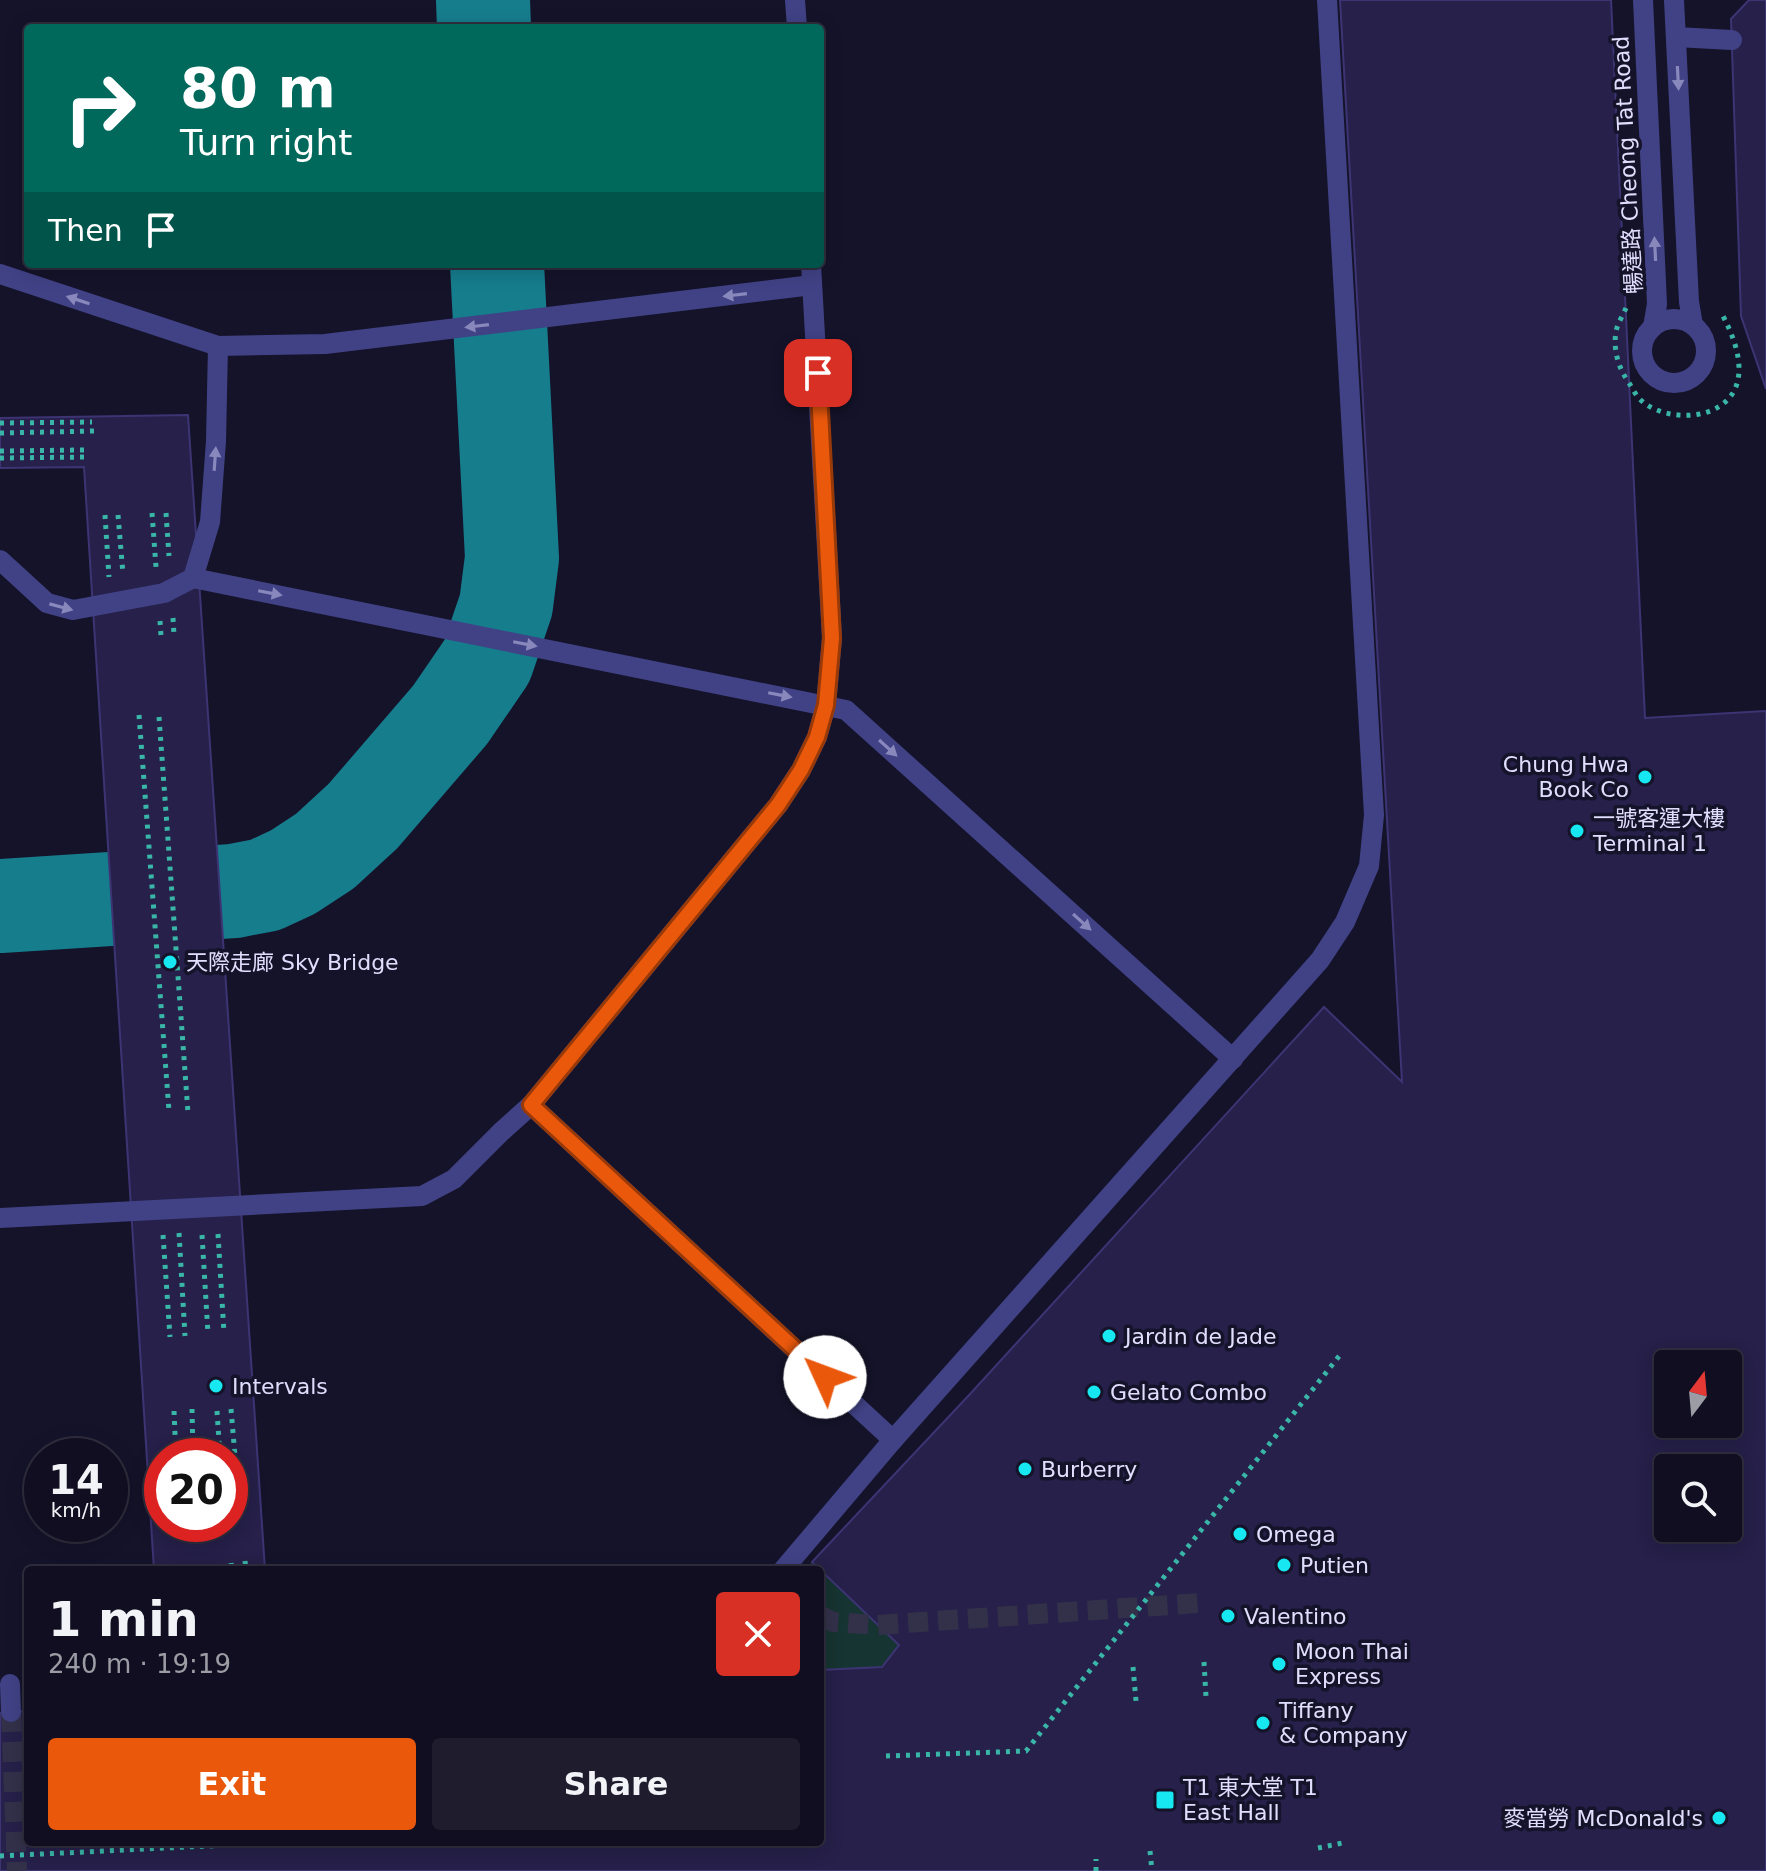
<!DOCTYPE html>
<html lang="en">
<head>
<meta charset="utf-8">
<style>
  :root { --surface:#100e20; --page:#1e1c2d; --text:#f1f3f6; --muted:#9c9ca5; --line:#302e3e; --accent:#ea580c }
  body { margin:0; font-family:"DejaVu Sans","Noto Sans TC",sans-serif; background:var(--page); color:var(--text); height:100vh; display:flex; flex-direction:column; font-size:30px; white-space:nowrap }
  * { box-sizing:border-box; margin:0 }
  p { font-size:26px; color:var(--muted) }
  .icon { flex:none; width:44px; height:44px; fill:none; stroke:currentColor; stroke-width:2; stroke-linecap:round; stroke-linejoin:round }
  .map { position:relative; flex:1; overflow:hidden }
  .details { position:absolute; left:24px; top:1566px; width:800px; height:280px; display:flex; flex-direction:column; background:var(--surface); border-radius:8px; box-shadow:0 4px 20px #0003,0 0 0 2px var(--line) }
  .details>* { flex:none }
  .guide { position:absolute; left:24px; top:24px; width:800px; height:244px; border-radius:8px; box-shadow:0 4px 20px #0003,0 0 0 2px var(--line); background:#00695c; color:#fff; overflow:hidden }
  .needle { width:52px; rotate:16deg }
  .buttons { position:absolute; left:1654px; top:1350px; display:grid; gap:16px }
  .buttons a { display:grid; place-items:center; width:88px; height:88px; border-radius:8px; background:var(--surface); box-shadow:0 4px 20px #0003,0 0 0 2px var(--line); font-size:40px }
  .speed { position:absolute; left:24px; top:1438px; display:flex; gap:16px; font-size:40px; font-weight:700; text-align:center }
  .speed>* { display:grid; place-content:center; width:104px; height:104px; border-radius:50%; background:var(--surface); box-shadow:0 4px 20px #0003,0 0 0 2px var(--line); line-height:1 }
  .speed small { font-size:20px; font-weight:400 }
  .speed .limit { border:12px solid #d22; background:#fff; color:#111 }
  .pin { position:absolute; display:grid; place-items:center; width:68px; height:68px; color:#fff; margin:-34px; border-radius:16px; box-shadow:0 4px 12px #0006 }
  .me { position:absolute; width:88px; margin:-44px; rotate:313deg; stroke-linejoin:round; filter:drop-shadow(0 0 6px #0008) }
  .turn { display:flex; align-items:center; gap:28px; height:168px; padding:0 24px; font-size:36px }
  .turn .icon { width:104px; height:104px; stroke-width:2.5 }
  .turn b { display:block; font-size:56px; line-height:68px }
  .then { display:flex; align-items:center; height:76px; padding:0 24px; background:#0003; gap:16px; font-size:30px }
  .round { display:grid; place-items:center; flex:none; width:84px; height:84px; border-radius:8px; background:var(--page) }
  .overview { display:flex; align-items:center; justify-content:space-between; height:136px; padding:0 24px }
  h1 { font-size:48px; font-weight:700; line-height:60px }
  .action { display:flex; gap:16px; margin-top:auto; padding:16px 24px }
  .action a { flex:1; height:92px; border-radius:8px; background:var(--accent); color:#fff; font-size:32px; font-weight:700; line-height:92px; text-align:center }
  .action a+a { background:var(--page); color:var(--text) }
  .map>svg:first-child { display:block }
  .green { fill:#163431 }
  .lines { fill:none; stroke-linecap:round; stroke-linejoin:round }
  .taxiway { stroke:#167d8d; stroke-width:94 }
  .building { fill:#26204a; stroke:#3d3474; stroke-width:2; fill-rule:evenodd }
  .minor-tunnel { stroke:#33314a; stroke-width:20; stroke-dasharray:20 10; stroke-linecap:butt }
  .path { stroke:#39b6a8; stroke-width:5; stroke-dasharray:4 6; stroke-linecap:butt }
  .minor { stroke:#414286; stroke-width:20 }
  .oneway { fill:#8988bc }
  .route-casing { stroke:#983908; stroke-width:20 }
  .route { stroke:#ea580c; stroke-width:14 }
  .poi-dot { fill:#16e7f0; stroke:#15132a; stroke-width:3 }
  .labels { text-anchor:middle; stroke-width:7; stroke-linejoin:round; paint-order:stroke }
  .street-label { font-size:22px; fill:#e0defd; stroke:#15132a }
  .poi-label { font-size:22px; fill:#e0defd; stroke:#15132a; text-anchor:start }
</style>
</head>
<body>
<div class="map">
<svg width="1766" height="1871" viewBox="0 0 1766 1871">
  <rect width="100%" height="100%" fill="#15132a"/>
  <path class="green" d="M812,1562L899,1645L882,1667L820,1670V1570H804Z"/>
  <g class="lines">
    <g class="taxiway">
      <path d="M483,0L484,28"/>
      <path d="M0,906L234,891L265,885L293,872L325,851L363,816L450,715L487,661L506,605L512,558L497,264"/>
    </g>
  </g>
  <g class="building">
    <path d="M1340,0H1611L1645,718L1766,711V1871H0V1713L28,1711V1842H820V1670L882,1667L899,1645L812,1562L971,1393L1324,1007L1402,1082ZM1668,1364H1728V1424H1668ZM1668,1468H1728V1528H1668Z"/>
    <path d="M1749,0H1766V389L1741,316L1731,19Z"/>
    <path d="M188,415L265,1570H154L84,467L0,468V418ZM162,1456H230V1524H162Z"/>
  </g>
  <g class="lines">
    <g class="minor-tunnel">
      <path d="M820,1615L833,1622L877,1625L1199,1603"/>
      <path d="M11,1712L17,1871"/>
    </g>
    <g class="path">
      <path d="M1626,308C1623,315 1618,323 1616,331C1613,350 1618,367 1629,383C1633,389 1637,398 1643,402C1668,422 1720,421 1735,389C1746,364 1732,333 1721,312"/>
      <path d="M0,423L92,422"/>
      <path d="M0,433L94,431"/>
      <path d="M0,451L84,450"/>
      <path d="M0,458L85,457"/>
      <path d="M152,513L156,567"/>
      <path d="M166,513L169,556"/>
      <path d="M105,515L109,577"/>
      <path d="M118,515L123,574"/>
      <path d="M173,618L174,636"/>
      <path d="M160,621L161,636"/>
      <path d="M139,715L169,1111"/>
      <path d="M159,717L188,1113"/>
      <path d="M179,1233L185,1336"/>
      <path d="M218,1234L224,1333"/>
      <path d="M163,1235L170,1337"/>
      <path d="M202,1235L208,1334"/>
      <path d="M192,1409L193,1456"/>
      <path d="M231,1409L240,1515"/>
      <path d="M174,1411L176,1456"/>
      <path d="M217,1411L220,1456"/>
      <path d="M245,1561L246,1570"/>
      <path d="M231,1563L232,1570"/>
      <path d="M1204,1662L1206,1697"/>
      <path d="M1133,1667L1136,1701"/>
      <path d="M886,1756L1026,1751L1340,1355"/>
      <path d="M1318,1848L1347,1842"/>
      <path d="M1150,1851L1152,1871"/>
      <path d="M0,1856L291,1842"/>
      <path d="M1096,1871V1859"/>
    </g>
    <g class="minor">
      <path d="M795,0L797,28"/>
      <path d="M1643,0L1657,304L1653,327"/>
      <path d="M1674,0L1689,302L1693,325"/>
      <path d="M1676,37L1732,40"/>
      <path d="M0,274L218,346L216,441L210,522L193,578L164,593L73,610L47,603L0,560"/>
      <circle cx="1674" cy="351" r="32"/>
      <path d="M218,346L325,344L812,285"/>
      <path d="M193,578L846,710L1233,1059"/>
      <path d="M531,1105L893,1440"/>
      <path d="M0,1218L422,1196L454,1179L501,1132L531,1105L778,805L801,770L817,737L826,705L832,638L811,264"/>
      <path d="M783,1570L893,1440L1320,960L1345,922L1369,866L1374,815L1327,0"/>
      <path d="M10,1684L11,1712"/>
    </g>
  </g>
  <defs><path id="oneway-solid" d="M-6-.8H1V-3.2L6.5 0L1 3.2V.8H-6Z" transform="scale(2)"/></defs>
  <g class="oneway">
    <use href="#oneway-solid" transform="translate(1678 78) rotate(87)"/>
    <use href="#oneway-solid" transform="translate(1655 249) rotate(-93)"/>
    <use href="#oneway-solid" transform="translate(735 295) rotate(173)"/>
    <use href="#oneway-solid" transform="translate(78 300) rotate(-162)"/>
    <use href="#oneway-solid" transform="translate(477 326) rotate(173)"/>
    <use href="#oneway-solid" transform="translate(215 459) rotate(-86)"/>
    <use href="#oneway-solid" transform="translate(270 593) rotate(11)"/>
    <use href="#oneway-solid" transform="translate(61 607) rotate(15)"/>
    <use href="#oneway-solid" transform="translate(525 644) rotate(11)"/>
    <use href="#oneway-solid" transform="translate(780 695) rotate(11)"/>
    <use href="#oneway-solid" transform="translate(888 748) rotate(42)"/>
    <use href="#oneway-solid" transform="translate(1082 922) rotate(42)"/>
  </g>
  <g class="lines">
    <g class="route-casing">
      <path id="route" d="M818,373L832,638L826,705L817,737L801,770L778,805L531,1105L825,1377"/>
    </g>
    <use href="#route" class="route"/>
  </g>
  <g class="poi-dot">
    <circle cx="1645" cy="777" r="8"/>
    <circle cx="1577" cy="831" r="8"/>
    <circle cx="170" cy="962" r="8"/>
    <circle cx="1109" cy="1336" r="8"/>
    <circle cx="216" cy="1386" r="8"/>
    <circle cx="1094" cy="1392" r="8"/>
    <circle cx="1025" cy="1469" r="8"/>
    <circle cx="1240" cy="1534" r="8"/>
    <circle cx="1284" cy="1565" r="8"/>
    <circle cx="1228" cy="1616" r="8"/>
    <circle cx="1279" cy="1664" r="8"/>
    <circle cx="1263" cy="1723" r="8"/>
    <rect x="1155" y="1790" width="20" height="20" rx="4"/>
    <circle cx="1719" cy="1818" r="8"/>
  </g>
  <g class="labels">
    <g class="street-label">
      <text transform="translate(1627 165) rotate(-93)" y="8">暢達路 Cheong Tat Road</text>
    </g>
    <g class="poi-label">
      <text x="1629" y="772" text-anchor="end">Chung Hwa<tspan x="1629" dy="25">Book Co</tspan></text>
      <text x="1593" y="826">一號客運大樓<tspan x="1593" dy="25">Terminal 1</tspan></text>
      <text x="186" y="970">天際走廊 Sky Bridge</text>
      <text x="1125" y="1344">Jardin de Jade</text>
      <text x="232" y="1394">Intervals</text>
      <text x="1110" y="1400">Gelato Combo</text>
      <text x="1041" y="1477">Burberry</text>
      <text x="1256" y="1542">Omega</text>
      <text x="1300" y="1573">Putien</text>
      <text x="1244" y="1624">Valentino</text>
      <text x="1295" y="1659">Moon Thai<tspan x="1295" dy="25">Express</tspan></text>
      <text x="1279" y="1718">Tiffany<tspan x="1279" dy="25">&amp; Company</tspan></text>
      <text x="1183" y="1795">T1 東大堂 T1<tspan x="1183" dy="25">East Hall</tspan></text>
      <text x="1703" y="1826" text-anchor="end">麥當勞 McDonald's</text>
    </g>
  </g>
</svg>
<div class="buttons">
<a><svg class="needle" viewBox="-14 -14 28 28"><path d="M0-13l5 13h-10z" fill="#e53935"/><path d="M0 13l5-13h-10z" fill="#9c9ca5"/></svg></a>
<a><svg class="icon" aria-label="search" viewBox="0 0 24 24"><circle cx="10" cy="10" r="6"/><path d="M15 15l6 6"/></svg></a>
</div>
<div class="speed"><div>14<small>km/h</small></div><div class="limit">20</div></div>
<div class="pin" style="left:818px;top:373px;background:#d93025"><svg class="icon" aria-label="arrive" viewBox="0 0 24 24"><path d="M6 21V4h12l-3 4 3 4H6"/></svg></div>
<svg class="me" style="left:825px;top:1377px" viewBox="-20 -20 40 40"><circle r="19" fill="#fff"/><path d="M0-13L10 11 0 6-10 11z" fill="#ea580c"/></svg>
<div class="guide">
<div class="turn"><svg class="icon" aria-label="right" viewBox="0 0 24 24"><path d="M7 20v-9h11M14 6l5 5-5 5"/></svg><div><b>80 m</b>Turn right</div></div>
<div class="then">Then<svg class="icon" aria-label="arrive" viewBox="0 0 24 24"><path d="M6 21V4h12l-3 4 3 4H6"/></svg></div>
</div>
<section class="details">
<div class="overview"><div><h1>1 min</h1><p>240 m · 19:19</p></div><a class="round" style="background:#d93025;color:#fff"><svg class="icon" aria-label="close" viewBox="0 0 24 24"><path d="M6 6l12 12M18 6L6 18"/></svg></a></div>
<div class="action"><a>Exit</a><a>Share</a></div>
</section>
</div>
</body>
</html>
